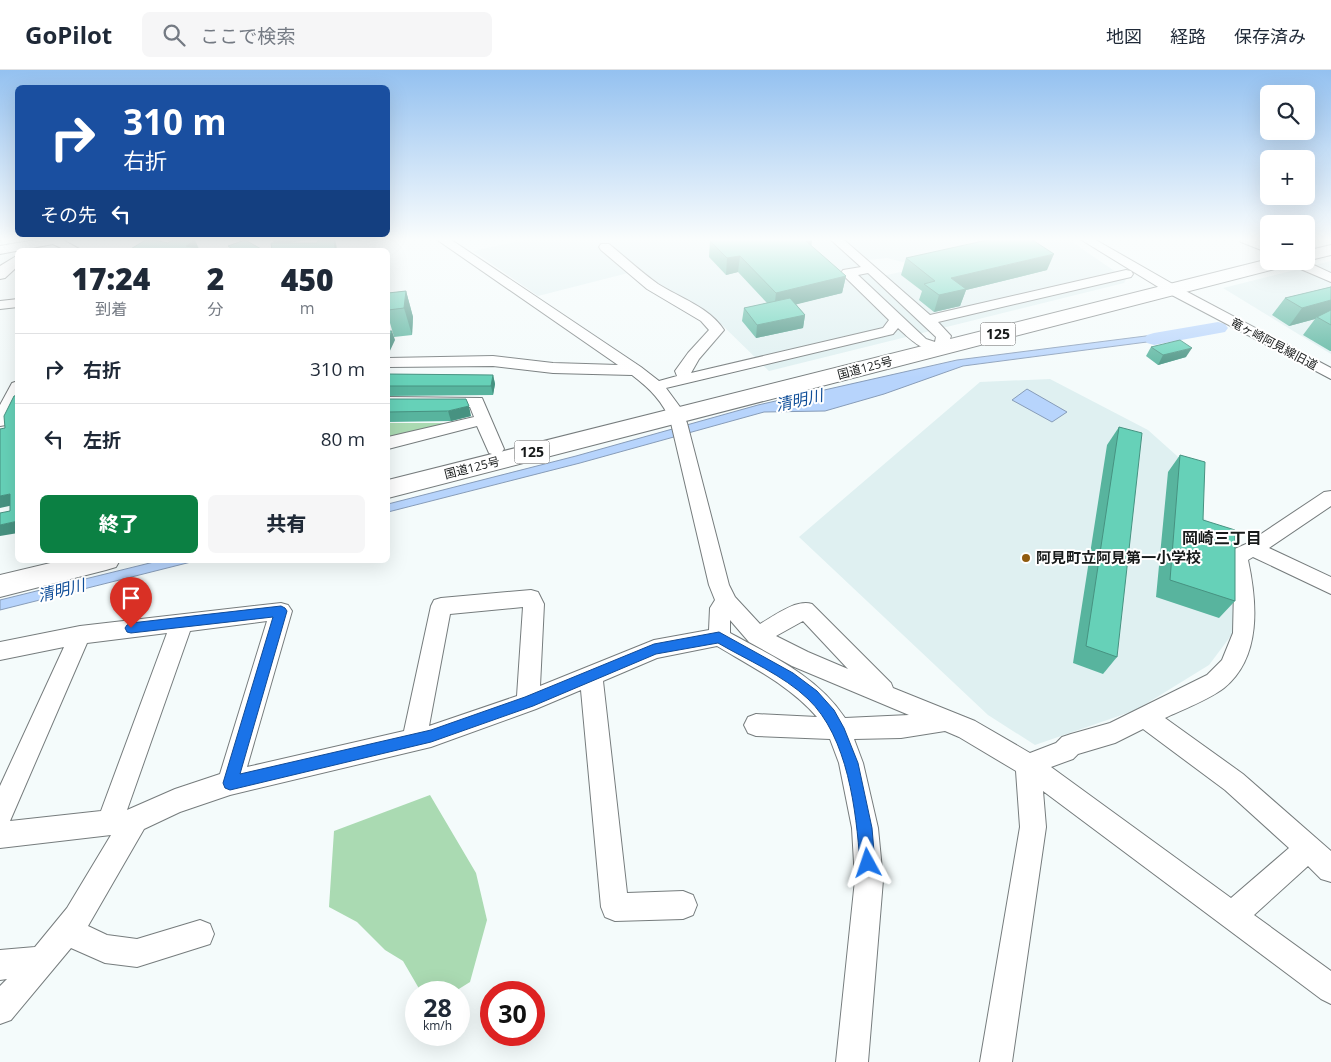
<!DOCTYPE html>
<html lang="ja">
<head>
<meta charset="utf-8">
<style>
  :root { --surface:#fff; --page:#f6f6f7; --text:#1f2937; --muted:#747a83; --line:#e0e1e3; --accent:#0b8043 }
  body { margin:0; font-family:"Open Sans","Noto Sans JP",sans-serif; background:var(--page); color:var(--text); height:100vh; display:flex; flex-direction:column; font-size:19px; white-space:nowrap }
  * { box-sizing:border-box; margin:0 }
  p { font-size:16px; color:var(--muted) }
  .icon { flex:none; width:28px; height:28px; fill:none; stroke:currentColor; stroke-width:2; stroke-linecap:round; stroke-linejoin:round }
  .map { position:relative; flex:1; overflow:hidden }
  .sheet { position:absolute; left:15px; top:178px; width:375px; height:315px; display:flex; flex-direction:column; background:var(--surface); border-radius:8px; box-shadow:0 5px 20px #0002 }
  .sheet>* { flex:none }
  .guide { position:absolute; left:15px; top:15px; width:375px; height:152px; border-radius:8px; box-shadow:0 5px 20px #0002; background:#1a4fa0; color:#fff; overflow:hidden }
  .buttons { position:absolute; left:1260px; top:15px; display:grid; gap:10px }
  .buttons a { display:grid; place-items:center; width:55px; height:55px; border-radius:8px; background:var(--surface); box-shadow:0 5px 20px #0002; font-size:25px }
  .speed { position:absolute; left:405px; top:911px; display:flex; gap:10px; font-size:25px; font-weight:700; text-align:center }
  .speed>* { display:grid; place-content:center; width:65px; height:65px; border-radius:50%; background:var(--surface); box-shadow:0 5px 20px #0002; line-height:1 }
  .speed small { font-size:12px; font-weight:400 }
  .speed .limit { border:8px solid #d22; background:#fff; color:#111 }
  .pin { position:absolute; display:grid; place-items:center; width:42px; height:42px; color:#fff; margin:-51px -21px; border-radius:50% 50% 50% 0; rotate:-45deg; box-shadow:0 0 5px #0007 }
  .pin .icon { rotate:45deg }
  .me { position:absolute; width:55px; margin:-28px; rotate:355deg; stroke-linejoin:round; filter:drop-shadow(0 0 4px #0008) }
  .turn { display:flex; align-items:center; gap:18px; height:105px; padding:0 25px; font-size:22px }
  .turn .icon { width:65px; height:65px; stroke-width:2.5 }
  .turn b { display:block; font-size:35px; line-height:42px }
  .then { display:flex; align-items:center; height:48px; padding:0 25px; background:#0003; gap:10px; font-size:19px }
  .eta { display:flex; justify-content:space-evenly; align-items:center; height:85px; text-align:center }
  .eta b { font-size:30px; font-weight:800; line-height:35px }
  .primary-button { display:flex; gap:10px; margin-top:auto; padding:10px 25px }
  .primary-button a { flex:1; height:58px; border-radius:8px; background:var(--accent); color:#fff; font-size:20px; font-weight:800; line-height:58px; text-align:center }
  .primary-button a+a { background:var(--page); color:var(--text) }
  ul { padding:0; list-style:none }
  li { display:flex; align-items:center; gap:15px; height:70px; padding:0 25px; border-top:1px solid var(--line) }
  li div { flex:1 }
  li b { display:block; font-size:19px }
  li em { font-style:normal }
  header { display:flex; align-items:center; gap:30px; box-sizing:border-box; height:70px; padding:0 25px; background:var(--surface); border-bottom:1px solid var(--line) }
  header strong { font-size:24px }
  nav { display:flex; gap:28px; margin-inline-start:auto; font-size:18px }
  .search { width:350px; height:45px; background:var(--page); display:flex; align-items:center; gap:12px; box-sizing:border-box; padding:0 18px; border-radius:8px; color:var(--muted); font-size:19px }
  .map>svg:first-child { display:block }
  .built { fill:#dff0f1 }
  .green { fill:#aadab2 }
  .water { fill:#b7d4fc; stroke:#879cb8 }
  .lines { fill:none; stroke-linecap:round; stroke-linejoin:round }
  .river { fill:#b7d4fc; fill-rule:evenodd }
  .minor-casing { stroke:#767c7d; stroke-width:2 }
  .highway-casing { stroke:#767c7d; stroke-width:2 }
  .minor { fill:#fff; fill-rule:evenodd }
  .highway { fill:#fff; fill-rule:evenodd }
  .wall { fill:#58b49e }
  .shaded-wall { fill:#479281 }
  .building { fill:#66d1b8; stroke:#479281 }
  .route { fill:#1a73e8; stroke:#114b97 }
  .poi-dot { fill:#905b0f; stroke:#fff; stroke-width:2 }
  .labels { text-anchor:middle; stroke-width:4; stroke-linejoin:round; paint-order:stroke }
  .far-street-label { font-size:12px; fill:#171a1a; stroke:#fff }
  .shield { fill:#fff; stroke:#5d5f5f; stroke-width:1 }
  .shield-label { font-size:14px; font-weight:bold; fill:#171a1a }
  .poi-label { font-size:15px; font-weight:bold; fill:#171a1a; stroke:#fff; text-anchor:start }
  .water-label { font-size:16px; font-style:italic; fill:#114f99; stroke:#fff }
  .neighbourhood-label { font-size:16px; font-weight:bold; fill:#171a1a; stroke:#fff }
</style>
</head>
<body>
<header>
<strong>GoPilot</strong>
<div class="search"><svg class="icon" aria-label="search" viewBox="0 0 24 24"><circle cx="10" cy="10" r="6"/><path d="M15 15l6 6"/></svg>ここで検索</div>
<nav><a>地図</a><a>経路</a><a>保存済み</a></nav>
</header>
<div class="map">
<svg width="1331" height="992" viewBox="0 0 1331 992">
  <rect width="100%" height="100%" fill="#f4fbfb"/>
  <g class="built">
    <path d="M529,169H833L878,207L1048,169H1068L1126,209L1124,213L769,301L719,252L632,202L538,226L473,181Z"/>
    <path d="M841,169H1042L915,195L887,188L867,190Z"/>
    <path d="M1331,191V284L1223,218Z"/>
    <path d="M1050,309L1148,360L1205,411L1199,422L1201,446L1224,463L1237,509L1233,563L1209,595L1136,640L1035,675L988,645L799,467L980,312Z"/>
  </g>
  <g class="green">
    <path d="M388,353H454L388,368Z"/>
    <path d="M430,725L476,803L487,850L470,912L454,922H421L403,891L385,880L357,852L329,837L334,761Z"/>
  </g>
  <g class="water">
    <path d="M1185,261L1193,266L963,296L884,324L825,341L764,342L580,393L388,442V434L576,386L758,335L957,290Z"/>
    <path d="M1027,319L1067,342L1052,352L1012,330Z"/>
    <path d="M162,490H199L0,540V530Z"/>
  </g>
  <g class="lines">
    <path class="river" d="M1218,252L1225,254L1228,258L1225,262L1154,275L1147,273L1144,269L1147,265L1154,263Z"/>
    <g class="minor-casing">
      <g id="minor">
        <path d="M41,169H61L81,180H65L53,174L0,184V176Z"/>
        <path d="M436,169H450L641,297L659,311L677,306L675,301L688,283L709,260L701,251L647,219L601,180L599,177L601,174H609C625,187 641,202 658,214C680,228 709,237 724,260L699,289L691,303L883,258L889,250L841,203L843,200L861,197L830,169H843L930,245L1126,200L1131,201L1133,204L1131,207L938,252L951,266L946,281C927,286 911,270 898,258L893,264L666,318L680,337L687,353L729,515L735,527L760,554C774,546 796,529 812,534L891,613L893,618L975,651L1030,683L1056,673L1062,667L1071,664L1110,653L1207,605L1222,590L1233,563L1234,519L1227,486L1230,481L1246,474L1324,422L1331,421V436L1269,478L1331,507V524L1253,487L1248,490C1257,532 1262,587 1224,618C1210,629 1182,640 1165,648L1243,704L1331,781V812L1321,809L1308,796L1254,845L1331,901V934L1321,929L1043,721L1046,757L1012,992H980L1020,757L1016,701L959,667L945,661L901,668L854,669L863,693L878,758L883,810L868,992H836L855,810L852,758L839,693L830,669L756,666L748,663L744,655L748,647L756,644L817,647C789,615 752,597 717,576L657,588L603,611L627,823L683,821L693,825L697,835L693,845L683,849L615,851L605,847L601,837L581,620L536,639L431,677L230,725L180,742L144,759L88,856L107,865L137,869L200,850L210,854L214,864L210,874L137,897L105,893L71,878L11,950L0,954V916L7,909L0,910V880L35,877L67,838L111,765L0,778V716L64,577L0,590V572L80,556L281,533L288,535L292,541L247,697L404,661L431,536L434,530L441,528L531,520L538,522L544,534L540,616L654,570L709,560L710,538L715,530L709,515L671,353C664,332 649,318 632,305L553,303L493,296L388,297V288L493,286L553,293L618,295ZM868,203L936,267L935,272L926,269L858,205ZM523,537L517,626L429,656L450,544ZM730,550L749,572L792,596L909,645L845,648C817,606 772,586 730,563ZM267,551L220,704L175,719L127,740L190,561ZM803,551L848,599L808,582L776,566ZM167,563L101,741L10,751L87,573ZM1143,659L1225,720L1289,778L1231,828L1051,697L1073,689L1078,684L1115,673Z"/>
        <path d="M1080,169H1094L1178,217L1331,298V309L1168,223Z"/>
        <path d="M1239,169H1255L1269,174V183L1241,172Z"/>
        <path d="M18,185V196L5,208L0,209V196Z"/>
        <path d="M1288,191H1305L1331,203V212L1289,194Z"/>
        <path d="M18,229V237L0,239V231Z"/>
        <path d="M18,311V333L6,355L0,356V335L12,313Z"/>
        <path d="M388,327L482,328L504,379L501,383L495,385L489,383L477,356L388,379V367L474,347L470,337H388Z"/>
      </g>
    </g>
    <g class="highway-casing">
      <g id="highway">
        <path d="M1331,175V185L1306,191V181Z"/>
        <path d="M1269,189V191H1293L1290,195L388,428V410Z"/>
        <path d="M63,490H120L116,497L106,500L0,527V505Z"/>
      </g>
    </g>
    <use href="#minor" class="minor"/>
    <use href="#highway" class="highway"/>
  </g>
  <g class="wall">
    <path d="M812,170L811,176L846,206L842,223L796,234L805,245L803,258L756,268L742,251L744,238L767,233L738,202L726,205L709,187L710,171Z"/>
    <path d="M906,188L1047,200L966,220L960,236L934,242L919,230L922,221L901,205Z"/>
    <path d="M1331,216V281H1330L1303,265L1315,249L1289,256L1272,245L1285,228L1330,217Z"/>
    <path d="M406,221L413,247L412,265L394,267L388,246V223Z"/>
    <path d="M1151,277L1186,287L1158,295L1146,286Z"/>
    <path d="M388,304L493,305L495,314L493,325L388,326Z"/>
    <path d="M388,329L471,346L451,351L388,352Z"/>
    <path d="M1119,357L1117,587L1103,604L1073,593L1107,375Z"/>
    <path d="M1180,385L1203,450L1235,531L1219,548L1156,527L1168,402Z"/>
  </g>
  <g class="shaded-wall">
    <path d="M272,169H311L275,176Z"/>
    <path d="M334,169H335L336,173L337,180H335Z"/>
    <path d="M195,170L199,179L198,180H188L186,176Z"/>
    <path d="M812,170L810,186L806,171Z"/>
    <path d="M1054,184L1047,200L966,220L960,236L934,242L939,225L951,208Z"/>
    <path d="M740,186L738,202L726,205L727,188Z"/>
    <path d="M846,206L842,223L774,240L776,223Z"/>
    <path d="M406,221L413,247L412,265L404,238Z"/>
    <path d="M1331,230V241L1317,247L1315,249L1289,256L1302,238Z"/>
    <path d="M805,245L803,258L756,268L757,255Z"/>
    <path d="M392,261L395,270L388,285V269Z"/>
    <path d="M1192,278L1186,287L1158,295L1163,285Z"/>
    <path d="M493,305L495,314L493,325L491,316Z"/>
    <path d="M469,336L471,346L451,351L448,341Z"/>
    <path d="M10,424L18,434L0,438V426Z"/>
    <path d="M18,451V463L0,466V455Z"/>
  </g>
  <g class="building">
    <path d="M148,169L168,173L174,169H187L195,170L186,176L197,178L196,180H129L144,171Z"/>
    <path d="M318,169H334L335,180H272L271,173H317Z"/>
    <path d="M721,169H811L812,170L806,171L846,206L776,223L740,186L727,188L710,171Z"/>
    <path d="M992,169H1031L1054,184L951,208L966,219L939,225L924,214L935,211L906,188Z"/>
    <path d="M245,170L263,180H234L228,176Z"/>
    <path d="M1331,217V230L1302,238L1285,228Z"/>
    <path d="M406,221L404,238L388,240V223Z"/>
    <path d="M790,228L805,245L757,255L744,238Z"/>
    <path d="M1331,240V255L1317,247Z"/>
    <path d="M388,261H392L388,269Z"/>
    <path d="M1180,270L1192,278L1163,285L1151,277Z"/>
    <path d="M388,304L493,305L491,316H388Z"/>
    <path d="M18,325V451L0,455V443L10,441V424L0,426V359L5,358L4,346L14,326Z"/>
    <path d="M388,329H466L469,336L448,341L388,342Z"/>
    <path d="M1119,357L1142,363L1117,587L1086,576Z"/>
    <path d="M1180,385L1205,392L1203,450L1235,460V531L1170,510Z"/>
  </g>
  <linearGradient id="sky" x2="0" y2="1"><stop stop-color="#94c1f0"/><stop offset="0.55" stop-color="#fafdfd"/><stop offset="1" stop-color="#fafdfd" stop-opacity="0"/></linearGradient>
  <rect width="1331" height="308" fill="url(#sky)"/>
  <path class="route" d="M281,536L285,538L287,541L240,704L431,660L525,627L654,574L719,562L793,603L817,621L834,640L844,658L858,693L872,758L875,793L873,798L868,800L862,798L860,793C856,740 848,667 808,629C783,605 747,590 718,573L656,584L533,636L431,672L230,720L225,718L223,713L273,547L131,563L127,562L125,558L127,555L131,553Z"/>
  <circle class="poi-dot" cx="1026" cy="488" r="5"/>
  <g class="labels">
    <g class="far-street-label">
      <text transform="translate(1274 274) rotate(28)" y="4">竜ヶ崎阿見線旧道</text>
      <text transform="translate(865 298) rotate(-15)" y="4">国道125号</text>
      <text transform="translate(472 398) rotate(-14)" y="4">国道125号</text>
    </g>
    <g class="shield">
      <rect x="980.5" y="252.5" width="35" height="23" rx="4"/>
      <rect x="514.5" y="370.5" width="35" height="23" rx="4"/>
    </g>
    <g class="shield-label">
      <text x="998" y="269">125</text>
      <text x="532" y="387">125</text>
    </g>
    <g class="poi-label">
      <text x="1036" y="493">阿見町立阿見第一小学校</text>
    </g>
    <g class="water-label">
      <text transform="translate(799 330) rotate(-13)" y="6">清明川</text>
      <text transform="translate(61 520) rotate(-14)" y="6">清明川</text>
    </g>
    <g class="neighbourhood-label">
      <text x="1222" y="474">岡崎三丁目</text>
    </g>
  </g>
</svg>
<div class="buttons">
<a><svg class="icon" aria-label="search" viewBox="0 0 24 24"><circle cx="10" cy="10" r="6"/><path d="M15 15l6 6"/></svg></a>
<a>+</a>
<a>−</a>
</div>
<div class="speed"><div>28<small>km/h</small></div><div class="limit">30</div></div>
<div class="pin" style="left:131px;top:558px;background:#d93025"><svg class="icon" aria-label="arrive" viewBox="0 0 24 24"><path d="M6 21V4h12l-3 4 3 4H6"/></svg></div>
<svg class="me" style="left:868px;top:793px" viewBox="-20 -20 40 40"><path d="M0-17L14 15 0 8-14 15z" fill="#1a73e8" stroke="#fff" stroke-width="4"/></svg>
<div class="guide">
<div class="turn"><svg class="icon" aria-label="right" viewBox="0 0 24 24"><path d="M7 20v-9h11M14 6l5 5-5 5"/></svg><div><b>310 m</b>右折</div></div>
<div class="then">その先<svg class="icon" aria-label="left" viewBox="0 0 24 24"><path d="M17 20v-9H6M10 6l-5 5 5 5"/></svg></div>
</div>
<section class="sheet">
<div class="eta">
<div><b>17:24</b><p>到着</p></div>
<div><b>2</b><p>分</p></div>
<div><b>450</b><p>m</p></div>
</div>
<ul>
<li><svg class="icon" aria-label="right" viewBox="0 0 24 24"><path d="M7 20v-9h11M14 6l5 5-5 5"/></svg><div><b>右折</b></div><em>310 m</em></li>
<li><svg class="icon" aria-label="left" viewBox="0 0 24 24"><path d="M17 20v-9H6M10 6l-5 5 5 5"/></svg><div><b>左折</b></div><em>80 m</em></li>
</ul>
<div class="primary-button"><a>終了</a><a>共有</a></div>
</section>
</div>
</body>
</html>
